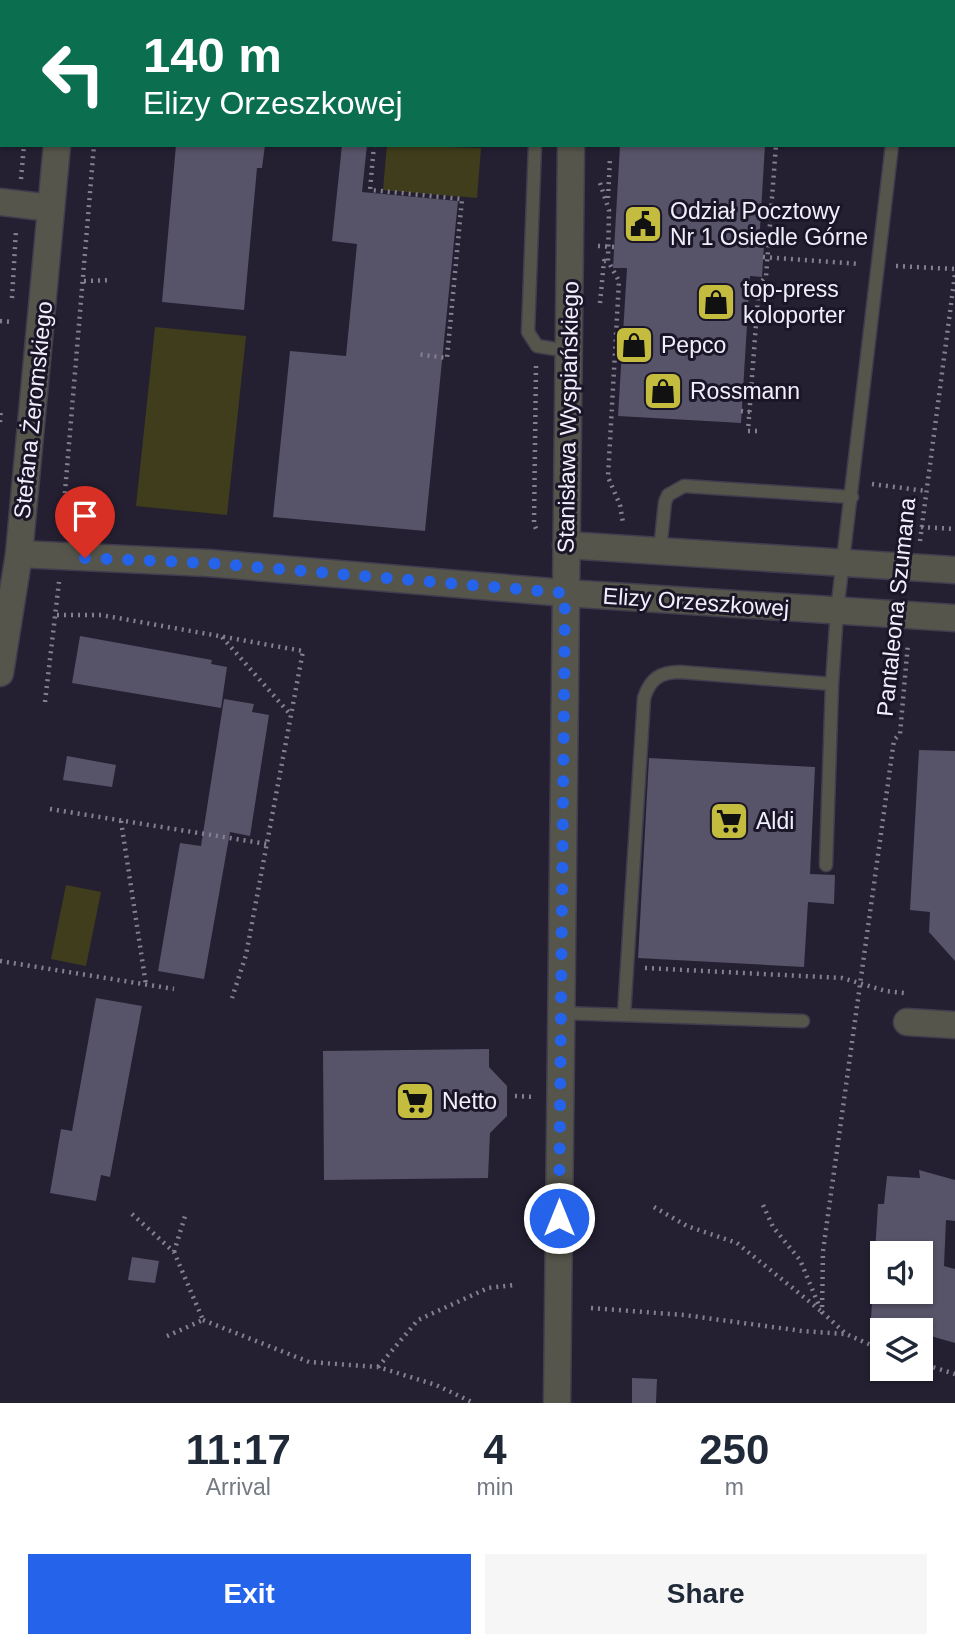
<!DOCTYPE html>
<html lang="en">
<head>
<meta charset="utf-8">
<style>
  :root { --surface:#fff; --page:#f6f6f7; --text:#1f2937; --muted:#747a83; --accent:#2563eb }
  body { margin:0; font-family:Helvetica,sans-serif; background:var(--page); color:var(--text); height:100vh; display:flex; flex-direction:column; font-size:26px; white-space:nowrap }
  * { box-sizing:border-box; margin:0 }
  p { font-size:23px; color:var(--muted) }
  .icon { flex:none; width:38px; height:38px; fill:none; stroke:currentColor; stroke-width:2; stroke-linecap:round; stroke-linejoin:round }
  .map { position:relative; height:1403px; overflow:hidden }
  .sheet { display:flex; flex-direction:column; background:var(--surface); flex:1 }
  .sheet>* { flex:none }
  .hud { position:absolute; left:0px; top:0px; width:956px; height:147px; box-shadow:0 2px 5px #0004; background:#0b6e4f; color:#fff; overflow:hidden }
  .tools { position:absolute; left:870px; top:1241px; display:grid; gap:14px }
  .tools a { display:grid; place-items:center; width:63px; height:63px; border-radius:0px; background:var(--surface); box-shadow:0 2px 5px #0004; font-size:35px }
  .pin { position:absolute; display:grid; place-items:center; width:60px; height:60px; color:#fff; margin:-72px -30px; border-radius:50% 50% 50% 0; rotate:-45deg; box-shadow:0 0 7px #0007 }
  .pin .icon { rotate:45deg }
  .me { position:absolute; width:77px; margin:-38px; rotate:0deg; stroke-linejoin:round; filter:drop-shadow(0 0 5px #0008) }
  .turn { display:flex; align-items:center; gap:24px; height:147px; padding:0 28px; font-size:32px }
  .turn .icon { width:91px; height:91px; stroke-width:2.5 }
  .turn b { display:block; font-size:49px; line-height:60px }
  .eta { display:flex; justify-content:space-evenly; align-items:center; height:119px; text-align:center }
  .eta b { font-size:42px; font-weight:600; line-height:49px }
  .cta { display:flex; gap:14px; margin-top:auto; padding:14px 28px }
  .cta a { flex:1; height:80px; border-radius:0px; background:var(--accent); color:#fff; font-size:28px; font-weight:600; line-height:80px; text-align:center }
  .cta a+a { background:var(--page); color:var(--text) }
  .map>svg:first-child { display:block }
  .green { fill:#3f3d1b }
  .building { fill:#575368; fill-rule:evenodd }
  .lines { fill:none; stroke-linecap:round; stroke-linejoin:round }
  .lane-casing { stroke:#413d4e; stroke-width:15 }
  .street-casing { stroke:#413d4e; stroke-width:29 }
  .path { stroke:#848090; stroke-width:4.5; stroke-dasharray:2 5; stroke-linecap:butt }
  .lane { stroke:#55554b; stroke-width:12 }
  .street { stroke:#55554b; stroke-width:26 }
  .route { stroke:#2563eb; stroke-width:12; stroke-dasharray:0 21.6 }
  .labels { text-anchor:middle; stroke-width:6; stroke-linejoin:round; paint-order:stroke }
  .poi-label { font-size:23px; fill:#f1effc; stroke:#1a1628; text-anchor:start }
  .street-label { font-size:23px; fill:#f1effc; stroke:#1a1628 }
</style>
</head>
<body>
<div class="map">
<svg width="955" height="1403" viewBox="0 0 955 1403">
  <rect width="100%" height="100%" fill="#242032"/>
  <g class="green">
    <path d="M387,145L481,148L477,198L383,190Z"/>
    <path d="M155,327L246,336L227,515L136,506Z"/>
    <path d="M66,885L101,892L86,966L51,959Z"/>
  </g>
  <g class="building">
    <path d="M176,145H265L262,168H257L244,310L162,302Z"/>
    <path d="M342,145H367L362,192L458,201L425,531L273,517L290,351L346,356L357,244L332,241Z"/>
    <path d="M620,145H765L759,245H764L762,277L750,276L741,423L618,416L627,268H613Z"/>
    <path d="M80,636L212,660L211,664L227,667L221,708L72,683Z"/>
    <path d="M224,699L254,704L252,712L269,715L250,836L230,832L204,979L158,971L180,843L201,846Z"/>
    <path d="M919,750L955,751V961L929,932L930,912L910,910Z"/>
    <path d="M67,756L116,765L112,787L63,780Z"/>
    <path d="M649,758L815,767L810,874L835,875L834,904L808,902L804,967L638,958Z"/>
    <path d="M96,998L142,1006L110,1177L101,1175L96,1201L50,1193L61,1129L72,1131Z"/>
    <path d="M489,1049V1067L507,1086V1116L490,1133L488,1178L324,1180L323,1051Z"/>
    <path d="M919,1170L955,1180V1221L946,1220L944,1266L955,1269V1343L920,1333V1330L871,1318L878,1204H884L887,1176L920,1178ZM882,1253H920V1292H882Z"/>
    <path d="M132,1257L159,1261L155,1283L128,1280Z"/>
    <path d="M632,1378L657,1379L656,1403H632Z"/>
  </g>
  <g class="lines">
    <g class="lane-casing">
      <g id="lane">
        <path d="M499,0H503"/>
        <path d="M896,0L897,2"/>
        <path d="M535,145L528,332L537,346L568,351"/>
        <path d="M660,550L665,502L668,495L684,486L852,497"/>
        <path d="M826,865L832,684"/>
        <path d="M561,1013L803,1021"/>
        <path d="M624,1015L644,698C650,679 660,672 680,672L832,684L837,611L892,145"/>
      </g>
    </g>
    <g class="street-casing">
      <g id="street">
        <path d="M71,2V0"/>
        <path d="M572,2V0"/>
        <path d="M0,202L51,208"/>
        <path d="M566,545L955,570"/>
        <path d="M19,554L208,563L565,593L955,618"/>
        <path d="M0,673L19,554L57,145"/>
        <path d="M907,1022L955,1025"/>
        <path d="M557,1403L571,145"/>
      </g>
    </g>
    <g class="path">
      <path d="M38,2V0"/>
      <path d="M106,2V0"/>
      <path d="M318,2V0"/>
      <path d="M604,2V0"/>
      <path d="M374,145L370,190L462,199L447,358L416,354"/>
      <path d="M21,179L24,145"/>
      <path d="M600,183L609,210L608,261L619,281L608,477L620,505L623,523"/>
      <path d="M608,198L610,158"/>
      <path d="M598,246L615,247"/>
      <path d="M763,257L860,264"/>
      <path d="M896,266L955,269"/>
      <path d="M84,281L112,280"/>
      <path d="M12,298L16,230"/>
      <path d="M600,303L604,261H608"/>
      <path d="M0,321L13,322"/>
      <path d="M536,366L534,524L537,531"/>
      <path d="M741,411L750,412"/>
      <path d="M0,422L1,408"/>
      <path d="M757,431H748L759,284L766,277L776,145"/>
      <path d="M872,484L926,491"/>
      <path d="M921,527L955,529"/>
      <path d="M62,528L94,145"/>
      <path d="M920,541L955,274"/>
      <path d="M57,615H101L303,651L246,955L232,998"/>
      <path d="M222,637L291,715"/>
      <path d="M45,702L59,582"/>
      <path d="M50,809L267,844"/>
      <path d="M121,821L146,985"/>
      <path d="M0,961L174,989"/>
      <path d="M645,968L842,978L886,991L904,993"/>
      <path d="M515,1096L535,1097"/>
      <path d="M763,1205L773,1227L800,1260L820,1308"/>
      <path d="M654,1207L687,1226L737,1243L821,1311"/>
      <path d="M132,1214L174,1252L203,1320L165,1337"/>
      <path d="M174,1252L185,1216"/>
      <path d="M591,1308L684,1315L802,1331L845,1334"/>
      <path d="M203,1320L309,1362L378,1367L436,1385L474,1403"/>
      <path d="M882,1350L846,1334L822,1312L823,1251L894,740L900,734L908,643"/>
      <path d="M920,1363L955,1374"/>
      <path d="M378,1367L418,1320L488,1288L514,1285"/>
    </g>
    <use href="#lane" class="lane"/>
    <use href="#street" class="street"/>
  </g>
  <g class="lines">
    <path class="route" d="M85,558L208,563L565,593L559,1218"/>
  </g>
  <defs>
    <g id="civic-square" transform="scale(2.0125)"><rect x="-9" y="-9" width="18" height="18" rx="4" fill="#c4bc3e" stroke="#1a1628"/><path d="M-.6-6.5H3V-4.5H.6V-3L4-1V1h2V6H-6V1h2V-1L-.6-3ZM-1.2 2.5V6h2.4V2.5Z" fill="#111"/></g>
    <g id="shop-square" transform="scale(2.0125)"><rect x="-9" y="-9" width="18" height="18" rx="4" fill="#c4bc3e" stroke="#1a1628"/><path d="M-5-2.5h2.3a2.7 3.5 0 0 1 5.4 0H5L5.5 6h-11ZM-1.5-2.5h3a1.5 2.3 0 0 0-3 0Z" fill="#111"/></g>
    <g id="supermarket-square" transform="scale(2.0125)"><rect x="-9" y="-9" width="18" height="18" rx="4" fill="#c4bc3e" stroke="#1a1628"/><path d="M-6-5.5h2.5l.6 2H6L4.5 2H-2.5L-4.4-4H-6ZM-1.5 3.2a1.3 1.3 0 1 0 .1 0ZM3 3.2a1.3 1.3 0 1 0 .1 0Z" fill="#111"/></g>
  </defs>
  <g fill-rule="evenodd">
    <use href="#civic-square" x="643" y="224"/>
    <use href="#shop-square" x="716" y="302"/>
    <use href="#shop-square" x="634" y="345"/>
    <use href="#shop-square" x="663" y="391"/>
    <use href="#supermarket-square" x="729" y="821"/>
    <use href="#supermarket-square" x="415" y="1101"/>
  </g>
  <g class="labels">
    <g class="poi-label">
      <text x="670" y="219">Odział Pocztowy<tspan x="670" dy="26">Nr 1 Osiedle Górne</tspan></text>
      <text x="743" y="297">top-press<tspan x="743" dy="26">koloporter</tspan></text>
      <text x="661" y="353">Pepco</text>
      <text x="690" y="399">Rossmann</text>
      <text x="756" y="829">Aldi</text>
      <text x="442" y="1109">Netto</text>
    </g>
    <g class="street-label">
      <text transform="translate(33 410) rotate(-84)" y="8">Stefana Żeromskiego</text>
      <text transform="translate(568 417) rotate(-89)" y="8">Stanisława Wyspiańskiego</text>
      <text transform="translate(696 602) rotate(4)" y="8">Elizy Orzeszkowej</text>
      <text transform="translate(896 607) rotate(-84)" y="8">Pantaleona Szumana</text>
    </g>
  </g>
</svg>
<div class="tools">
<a><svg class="icon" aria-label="sound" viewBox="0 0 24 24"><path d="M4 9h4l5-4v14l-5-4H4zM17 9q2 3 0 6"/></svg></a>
<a><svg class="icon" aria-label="layers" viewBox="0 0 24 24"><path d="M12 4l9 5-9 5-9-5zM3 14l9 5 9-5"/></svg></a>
</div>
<div class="pin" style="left:85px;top:558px;background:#d93025"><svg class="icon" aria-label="arrive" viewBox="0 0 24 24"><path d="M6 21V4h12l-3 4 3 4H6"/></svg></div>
<svg class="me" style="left:559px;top:1218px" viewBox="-20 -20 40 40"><circle r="17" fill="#2563eb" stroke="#fff" stroke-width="3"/><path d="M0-11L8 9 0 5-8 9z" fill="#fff"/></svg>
<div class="hud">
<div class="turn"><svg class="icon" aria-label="left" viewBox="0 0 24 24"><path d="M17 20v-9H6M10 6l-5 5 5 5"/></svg><div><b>140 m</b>Elizy Orzeszkowej</div></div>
</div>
</div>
<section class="sheet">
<div class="eta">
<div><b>11:17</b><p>Arrival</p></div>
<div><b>4</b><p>min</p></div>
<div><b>250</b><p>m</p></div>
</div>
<div class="cta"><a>Exit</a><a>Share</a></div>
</section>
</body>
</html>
